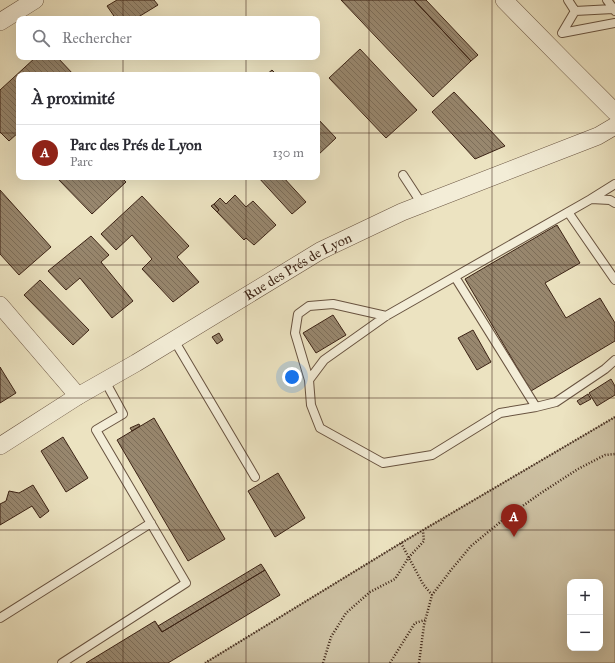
<!DOCTYPE html>
<html lang="fr">
<meta charset="utf-8">
<style>
body{margin:0;font-family:"IM FELL Great Primer",serif;background:#f7f7f7;color:#2b2b33}
.controls{position:absolute;right:12px;bottom:12px;display:grid;overflow:hidden;border-radius:8px;box-shadow:0 4px 16px #0002}
.controls button{width:36px;height:36px;display:grid;place-items:center;padding:0;border:0;border-bottom:1px solid #e1e1e2;background:#fff;color:#2b2b33;font:20px sans-serif}
.you{position:absolute;left:292px;top:377px;width:14px;height:14px;margin:-10px;border:3px solid #fff;border-radius:50%;background:#1a73e8;box-shadow:0 0 0 6px #1a73e833}
.badge{display:grid;place-items:center;width:26px;height:26px;border-radius:50%;background:#8f2418;color:#fff;font-size:13px;font-weight:700}
.pin{position:absolute;translate:-50% -33px;filter:drop-shadow(0 1px 2px #0008)}
.pin::after{content:'';position:absolute;top:21px;width:14px;height:12px;background:inherit;clip-path:polygon(0 0,100% 0,50% 100%)}
.list{margin:0;padding:0;list-style:none}
h2{display:flex;justify-content:space-between;align-items:center;height:52px;margin:0;padding:0 16px;font-size:17px}
h2 small{font-size:13px;font-weight:400;color:#7c7c81}
.list li{display:grid;grid-template-columns:26px 1fr auto;gap:12px;align-items:center;box-sizing:border-box;height:56px;padding:0 16px;border-top:1px solid #e1e1e2}
.list b{display:block;font-size:15px;white-space:nowrap}
.list p{margin:0;font-size:13px;white-space:nowrap;color:#7c7c81}
.list em{font-size:13px;font-style:normal;color:#7c7c81}
.icon{flex:none;width:22px;height:22px;fill:none;stroke:currentColor;stroke-width:2;stroke-linecap:round;stroke-linejoin:round}
.map{position:relative;flex:none;width:615px;height:663px;overflow:hidden}
.search{position:absolute;background:#fff;box-shadow:0 4px 16px #0002;left:16px;top:16px;width:304px;height:44px;display:flex;align-items:center;gap:10px;box-sizing:border-box;padding:0 14px;border-radius:8px;color:#7c7c81;font-size:15px}
.panel{position:absolute;background:#fff;box-shadow:0 4px 16px #0002;left:16px;top:72px;width:304px;height:108px;border-radius:8px}
.map>svg:first-child{display:block}
.green{fill:#cec2a4;stroke:#85725c;fill-rule:evenodd}
.building{fill:url(#building-back-hatch);stroke:#3c2315}
.lines{fill:none;stroke-linecap:round;stroke-linejoin:round}
.service-casing{stroke:#685340;stroke-width:10}
.minor-casing{stroke:#685340;stroke-width:18}
.path{stroke:#3c2315;stroke-width:2.5;stroke-dasharray:1 2;stroke-linecap:butt}
.service{stroke:#f3edd7;stroke-width:8}
.minor{stroke:#f3edd7;stroke-width:17}
.grid{fill:none;stroke:#3c2315;stroke-width:1;stroke-opacity:0.55}
.labels{text-anchor:middle;stroke-width:3;stroke-linejoin:round;paint-order:stroke}
.street-label{font-size:14px;fill:#3c2315;stroke:#f3edd7}
</style>
<div class="map">
<svg width="615" height="663" viewBox="0 0 615 663">
<defs>
<pattern id="building-back-hatch" width="6" height="6" patternUnits="userSpaceOnUse"><rect width="6" height="6" fill="#98876e"/><path d="M-1 5l2 2M0 0l6 6M5-1l2 2" fill="none" stroke="#7d6e59"/></pattern>
</defs>
<rect width="100%" height="100%" fill="#ece3c1"/>
<filter id="stains"><feTurbulence type="fractalNoise" baseFrequency=".005" numOctaves="4"/><feColorMatrix values="0 0 0 0 .2 0 0 0 0 .09 0 0 0 0 .02 0 0 0 .5 -.17"/></filter>
<radialGradient id="worn" r=".72"><stop offset=".6" stop-color="#630" stop-opacity="0"/><stop offset="1" stop-color="#630" stop-opacity=".3"/></radialGradient>
<path class="green" d="M 615,417 L 615,663 L 205,663 L 401,543 ZM 570,582 L 600,582 L 600,648 L 570,648 Z"/>
<path class="building" d="M 117,0 L 154,0 L 158,5 L 135,19 L 116,19 L 107,6 Z
M 341,0 L 414,0 L 471,61 L 433,97 Z
M 414,0 L 426,0 L 478,55 L 471,61 Z
M 360,49 L 417,110 L 386,138 L 329,78 Z
M 36,57 L 57,57 L 74,75 L 19,75 L 19,132 L 9,141 L 0,132 L 0,90 Z
M 272,70 L 277,75 L 266,75 Z
M 454,92 L 505,146 L 475,159 L 432,112 Z
M 317,118 L 336,138 L 317,156 Z
M 56,177 L 121,177 L 126,182 L 92,214 Z
M 258,177 L 283,177 L 306,202 L 292,214 Z
M 0,190 L 51,247 L 19,275 L 0,254 Z
M 235,195 L 246,207 L 253,201 L 276,225 L 254,245 L 246,238 L 244,240 L 217,212 L 219,210 L 214,204 L 220,198 L 226,204 Z
M 142,196 L 189,246 L 177,257 L 199,282 L 173,302 L 142,269 L 152,259 L 132,235 L 116,250 L 101,234 Z
M 214,204 L 219,210 L 217,212 L 211,206 Z
M 557,225 L 580,263 L 545,283 L 566,318 L 600,298 L 615,323 L 615,341 L 531,391 L 465,279 Z
M 91,236 L 109,255 L 101,262 L 133,301 L 112,318 L 80,278 L 66,290 L 48,271 Z
M 40,280 L 89,330 L 73,345 L 24,295 Z
M 333,315 L 346,335 L 316,353 L 303,333 Z
M 473,330 L 491,362 L 477,370 L 458,338 Z
M 219,333 L 223,340 L 217,344 L 212,337 Z
M 0,367 L 16,393 L 0,403 Z
M 611,379 L 615,386 L 615,395 L 597,406 L 589,393 Z
M 588,394 L 591,399 L 580,405 L 577,401 Z
M 154,418 L 225,539 L 188,561 L 117,440 Z
M 139,424 L 140,426 L 132,431 L 130,428 Z
M 63,437 L 88,478 L 66,492 L 41,451 Z
M 278,473 L 305,518 L 275,537 L 248,491 Z
M 33,485 L 49,511 L 40,518 L 32,506 L 0,525 L 0,504 L 6,501 L 9,491 L 19,493 Z
M 261,564 L 265,570 L 162,632 L 158,626 Z
M 265,570 L 280,595 L 168,663 L 86,663 L 155,621 L 162,632 Z"/>
<g class="lines">
<defs>
<path id="service" d="M 568,0 L 575,11 L 613,9
M 607,0 L 615,11
M 575,11 L 562,33 L 615,23
M 403,175 L 422,204
M 591,199 L 615,184
M 615,203 L 610,200 L 591,199 L 386,316 L 324,360 L 309,380 L 311,405 L 320,428 L 383,463 L 432,455 L 500,413 L 536,407 L 556,402 L 605,369 L 615,360
M 568,212 L 615,280
M 455,277 L 536,407
M 174,340 L 255,477
M 309,380 L 295,333 L 298,314 L 309,306 L 333,304 L 386,316
M 0,618 L 151,523
M 62,663 L 186,583 L 96,430 L 123,414 L 105,381"/>
<g id="minor">
<path d="M 504,0 L 566,63 L 615,112"/>
<path d="M 0,22 L 35,0"/>
<path d="M 0,305 L 78,396"/>
<path id="s1" d="M 0,446 L 78,396 L 136,363 L 320,251 L 402,212 L 598,136 L 615,126"/>
</g>
</defs>
<use href="#service" class="service-casing"/>
<use href="#minor" class="minor-casing"/>
<path class="path" d="M 401,543 L 423,584 L 432,595
M 205,663 L 401,543 L 615,417
M 323,663 L 331,637 L 346,613 L 370,592 L 395,579 L 409,557 L 424,541 L 423,531
M 390,663 L 415,623 L 425,620
M 419,663 L 424,625 L 432,595 L 451,570 L 471,546 L 504,519 L 541,493 L 578,469 L 605,455 L 615,454"/>
<use href="#service" class="service"/>
<use href="#minor" class="minor"/>
</g>
<path class="grid" d="M 123,0 L 123,19M 246,0 L 246,19M 369,0 L 369,663M 492,0 L 492,663M 123,57 L 123,75M 246,57 L 246,75M 0,133 L 19,133M 317,133 L 615,133M 123,177 L 123,663M 246,177 L 246,663M 0,265 L 615,265M 0,398 L 615,398M 0,530 L 615,530"/>
<g class="labels">
<g class="street-label">
<text dy="5" stroke="none"><textPath href="#s1" startOffset="348">Rue des Prés de Lyon</textPath></text>
</g>
</g>
<rect width="100%" height="100%" filter="url(#stains)"/>
<rect width="100%" height="100%" fill="url(#worn)"/>
</svg>
<div class="controls">
<button>+</button>
<button>−</button>
</div>
<div class="you"></div>
<div class="pin badge" style="left:514px;top:537px">A</div>
<div class="search"><svg class="icon" aria-label="search" viewBox="0 0 24 24"><circle cx="10" cy="10" r="6"/><path d="M15 15l6 6"/></svg>Rechercher</div>
<section class="panel">
<h2>À proximité<small></small></h2>
<ul class="list">
<li><span class="badge">A</span><div><b>Parc des Prés de Lyon</b><p>Parc</p></div><em>130 m</em></li>
</ul>
</section>
</div>
